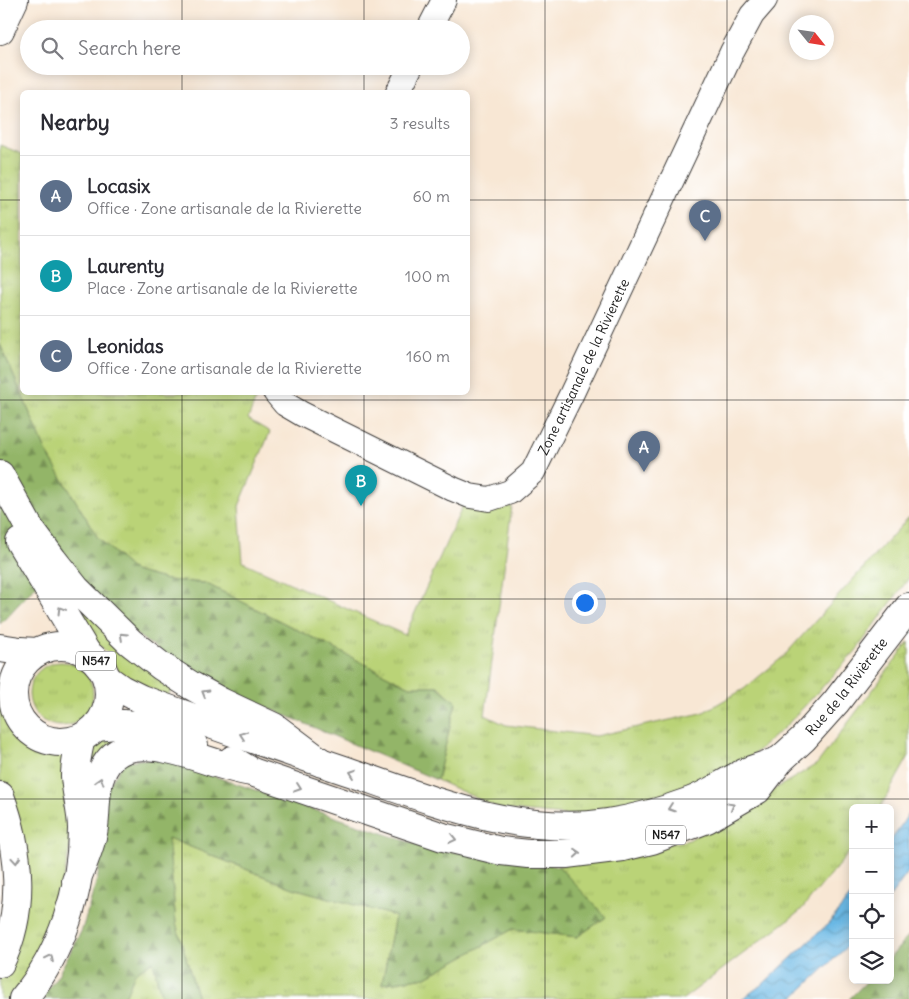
<!DOCTYPE html>
<meta charset="utf-8">
<style>
body{margin:0;font-family:Delius,sans-serif;background:#f2f2f3;color:#2b2b33}
.controls{position:absolute;right:15px;bottom:15px;display:grid;overflow:hidden;border-radius:8px;box-shadow:0 2px 12px #0003}
.controls button{width:45px;height:45px;display:grid;place-items:center;padding:0;border:0;border-bottom:1px solid #e1e1e2;background:#fff;color:#2b2b33;font:25px sans-serif}
.compass{position:absolute;left:789px;top:15px;width:45px;height:45px;border-radius:50%;background:#fff;box-shadow:0 2px 12px #0003;rotate:120deg}
.you{position:absolute;left:584px;top:602px;width:18px;height:18px;margin:-12px;border:4px solid #fff;border-radius:50%;background:#1a73e8;box-shadow:0 0 0 8px #1a73e833}
.badge{display:grid;place-items:center;width:32px;height:32px;border-radius:50%;background:#d1495b;color:#fff;font-size:16px;font-weight:700}
.pin{position:absolute;translate:-50% -41px;filter:drop-shadow(0 1px 2px #0008)}
.pin::after{content:'';position:absolute;top:26px;width:18px;height:15px;background:inherit;clip-path:polygon(0 0,100% 0,50% 100%)}
.list{margin:0;padding:0;list-style:none}
h2{display:flex;justify-content:space-between;align-items:center;height:65px;margin:0;padding:0 20px;font-size:21px}
h2 small{font-size:16px;font-weight:400;color:#7c7c81}
.list li{display:grid;grid-template-columns:32px 1fr auto;gap:15px;align-items:center;box-sizing:border-box;height:80px;padding:0 20px;border-top:1px solid #e1e1e2}
.list b{display:block;font-size:19px;white-space:nowrap}
.list p{margin:0;font-size:16px;white-space:nowrap;color:#7c7c81}
.list em{font-size:16px;font-style:normal;color:#7c7c81}
.icon{flex:none;width:28px;height:28px;fill:none;stroke:currentColor;stroke-width:2;stroke-linecap:round;stroke-linejoin:round}
.map{position:relative;flex:none;width:909px;height:999px;overflow:hidden}
.search{position:absolute;background:#fff;box-shadow:0 2px 12px #0003;left:20px;top:20px;width:450px;height:55px;display:flex;align-items:center;gap:12px;box-sizing:border-box;padding:0 18px;border-radius:28px;color:#7c7c81;font-size:19px}
.panel{position:absolute;background:#fff;box-shadow:0 2px 12px #0003;left:20px;top:90px;width:450px;height:305px;border-radius:8px}
.map>svg:first-child{display:block}
.grass{fill:url(#grass-tufts);stroke:#6b784a}
.forest{fill:url(#forest-firs);stroke:#586842}
.water{fill:url(#water-waves);stroke:#436a80}
.lines{fill:none;stroke-linecap:round;stroke-linejoin:round}
.tertiary-casing{stroke:#3d3a38;stroke-width:26}
.primary-casing{stroke:#3d3a38;stroke-width:30}
.motorway-casing{stroke:#3d3a38;stroke-width:30}
.tertiary{stroke:#fff;stroke-width:24}
.primary{stroke:#fff;stroke-width:28}
.motorway{stroke:#fff;stroke-width:28}
.oneway{stroke:#999}
.grid{fill:none;stroke:#1c1c1c;stroke-width:1;stroke-opacity:0.55}
.labels{text-anchor:middle;stroke-width:4;stroke-linejoin:round;paint-order:stroke}
.shield{fill:#fff;stroke:#606060;stroke-width:1}
.shield-label{font-size:12px;font-weight:bold;fill:#1c1c1c}
.street-label{font-size:14px;fill:#1c1c1c;stroke:#fff}
</style>
<div class="map">
<svg width="909" height="999" viewBox="0 0 909 999">
<defs>
<pattern id="grass-tufts" width="24" height="20" patternUnits="userSpaceOnUse" patternTransform="scale(1.25)"><rect width="24" height="20" fill="#bad377"/><path d="M3 7l-1-3M5 7V3M7 7l1-3M15 17l-1-3M17 17v-4M19 17l1-3" fill="none" stroke="#9fb566"/></pattern>
<pattern id="forest-firs" width="22" height="20" patternUnits="userSpaceOnUse" patternTransform="scale(1.25)"><rect width="22" height="20" fill="#93b568"/><path d="M5 1l3.5 6h-7zM16 11l3.5 6h-7z" fill="#779255"/></pattern>
<pattern id="water-waves" width="16" height="10" patternUnits="userSpaceOnUse" patternTransform="scale(1.25)"><rect width="16" height="10" fill="#6ab8e4"/><path d="M0 5q4-4 8 0t8 0" fill="none" stroke="#5695b8"/></pattern>
</defs>
<rect width="100%" height="100%" fill="#fff"/>
<filter id="ink" filterUnits="userSpaceOnUse"><feTurbulence type="fractalNoise" baseFrequency=".02" numOctaves="2"/><feDisplacementMap in="SourceGraphic" scale="10" xChannelSelector="R" yChannelSelector="G"/><feConvolveMatrix kernelMatrix="1 2 1 2 8 2 1 2 1" color-interpolation-filters="sRGB"/></filter>
<filter id="wash" filterUnits="userSpaceOnUse"><feTurbulence type="fractalNoise" baseFrequency=".0096" numOctaves="4" result="noise"/><feDisplacementMap in="SourceGraphic" scale="20" xChannelSelector="R" yChannelSelector="G"/><feGaussianBlur stdDeviation="1.12" result="paint"/><feColorMatrix in="noise" values="0 0 0 0 0 0 0 0 0 0 0 0 0 0 0 0 0 1.4 0 .05"/><feComposite in="paint" operator="in"/></filter>
<g filter="url(#wash)">
<rect width="100%" height="100%" fill="#f8e7d4"/>
<path class="grass" d="M 0,145 L 22,154 L 22,392 L 258,393 L 248,419 L 270,432 L 239,506 L 243,562 L 405,635 L 464,503 L 492,511 L 512,506 L 485,715 L 506,725 L 596,736 L 702,713 L 744,689 L 784,656 L 909,517 L 909,578 L 855,652 L 785,727 L 733,772 L 646,808 L 596,818 L 500,809 L 437,780 L 456,702 L 438,686 L 408,686 L 205,583 L 167,580 L 134,571 L 98,538 L 47,453 L 0,344 Z
M 49,572 L 173,687 L 167,697 L 120,674 L 109,654 L 92,639 Z
M 909,642 L 909,756 L 880,808 L 853,808 L 853,848 L 800,911 L 683,999 L 198,999 L 176,923 L 168,838 L 293,888 L 395,916 L 382,984 L 426,977 L 513,929 L 577,937 L 605,918 L 558,866 L 689,840 L 817,764 Z
M29 694a32 32 0 1 1 64 0a32 32 0 1 1-64 0Z
M 0,698 C 12,737 24,751 66,756 L 70,847 L 56,915 L 47,942 L 10,999 L 0,999 L 0,979 L 5,971 L 11,803 L 0,779 Z
M 121,731 L 86,782 C 91,748 86,745 121,731 Z
M 153,961 L 162,999 L 124,999 L 135,973 Z"/>
<path class="forest" d="M 0,344 L 47,453 L 98,538 L 134,571 L 167,580 L 205,583 L 408,686 L 437,686 L 456,702 L 437,780 L 203,680 L 47,574 L 0,624 Z
M 160,758 L 427,848 L 558,866 L 606,917 L 577,937 L 513,929 L 426,977 L 382,984 L 395,916 L 293,888 L 168,838 L 176,923 L 198,999 L 162,999 L 153,961 L 135,973 L 124,999 L 41,999 L 58,975 L 82,930 L 98,876 L 105,791 L 125,761 Z
M 909,935 L 909,999 L 849,999 L 868,980 L 890,980 L 890,958 Z"/>
<path class="water" d="M 909,813 L 909,871 L 890,897 L 890,842 Z
M 853,893 L 853,941 L 792,999 L 742,999 L 764,983 L 829,923 Z"/>
</g>
<g filter="url(#ink)">
<g class="lines">
<defs>
<g id="tertiary">
<path d="M 429,29 L 444,0"/>
<path d="M 398,92 L 411,66"/>
<path id="s1" d="M 275,392 L 285,404 L 302,414 L 453,489 L 470,496 L 489,499 L 510,492 L 533,472 L 571,395 L 732,52 L 752,15 L 765,0"/>
</g>
<g id="primary">
<circle cx="61" cy="694" r="48"/>
<path d="M 0,648 L 20,651 L 37,652"/>
<path d="M 107,679 L 121,689 L 141,699 C 209,724 278,748 347,771 C 431,800 516,836 607,823 C 635,819 664,811 691,801 C 710,794 726,781 744,773 C 755,768 768,765 780,760"/>
<path d="M 97,727 L 123,724 L 135,725 L 194,746"/>
<path id="s2" d="M 232,760 L 252,772 L 443,837 L 501,851 L 528,854 L 566,854 L 623,847 L 652,840 L 707,819 L 757,790 L 780,760 L 803,739 L 836,702 L 909,607"/>
</g>
<path id="motorway" d="M 0,30 L 14,0
M 0,475 L 30,529 L 53,560 L 76,589 L 130,642 L 161,666 L 192,686 L 221,702 L 274,727 L 322,763
M 20,542 L 86,652
M 0,796 C 20,850 26,910 0,963
M 76,881 C 82,865 92,844 94,827 C 96,813 95,799 98,785 C 107,744 137,742 172,750 C 199,756 224,768 252,772
M 23,999 C 62,953 82,889 82,829 C 82,811 76,794 75,776 C 75,763 78,751 81,738"/>
</defs>
<use href="#tertiary" class="tertiary-casing"/>
<use href="#primary" class="primary-casing"/>
<use href="#motorway" class="motorway-casing"/>
<use href="#tertiary" class="tertiary"/>
<use href="#primary" class="primary"/>
<use href="#motorway" class="motorway"/>
</g>
<defs><path id="oneway-chevron" d="M-2-3.5L2.5 0L-2 3.5" fill="none" stroke-width="1.6" stroke-linecap="round" stroke-linejoin="round" transform="scale(1.25)"/></defs>
<g class="oneway">
<use href="#oneway-chevron" transform="translate(61 610) rotate(-121)"/>
<use href="#oneway-chevron" transform="translate(123 636) rotate(-137)"/>
<use href="#oneway-chevron" transform="translate(205 693) rotate(-150)"/>
<use href="#oneway-chevron" transform="translate(243 735) rotate(-161)"/>
<use href="#oneway-chevron" transform="translate(353 773) rotate(-161)"/>
<use href="#oneway-chevron" transform="translate(100 781) rotate(-73)"/>
<use href="#oneway-chevron" transform="translate(298 788) rotate(19)"/>
<use href="#oneway-chevron" transform="translate(731 806) rotate(-29)"/>
<use href="#oneway-chevron" transform="translate(671 808) rotate(161)"/>
<use href="#oneway-chevron" transform="translate(453 839) rotate(13)"/>
<use href="#oneway-chevron" transform="translate(577 853) rotate(-5)"/>
<use href="#oneway-chevron" transform="translate(16 860) rotate(85)"/>
<use href="#oneway-chevron" transform="translate(50 958) rotate(-64)"/>
</g>
</g>
<path class="grid" d="M 182,0 L 182,29M 364,0 L 364,29M 545,0 L 545,999M 727,0 L 727,999M 182,66 L 182,92M 364,66 L 364,92M 0,200 L 22,200M 468,200 L 909,200M 182,392 L 182,999M 364,392 L 364,999M 0,400 L 909,400M 0,599 L 909,599M 0,799 L 909,799"/>
<g class="labels">
<g class="shield">
<rect x="76" y="651.5" width="40" height="19" rx="4"/>
<rect x="646" y="825.5" width="40" height="19" rx="4"/>
</g>
<g class="shield-label">
<text x="96" y="665">N547</text>
<text x="666" y="839">N547</text>
</g>
<g class="street-label">
<text dy="5" stroke="none"><textPath href="#s1" startOffset="411">Zone artisanale de la Rivierette</textPath></text>
<text dy="5" stroke="none"><textPath href="#s2" startOffset="691">Rue de la Rivièrette</textPath></text>
</g>
</g>
</svg>
<div class="controls">
<button>+</button>
<button>−</button>
<button><svg class="icon" aria-label="locate" viewBox="0 0 24 24"><circle cx="12" cy="12" r="6"/><path d="M12 2v4M12 18v4M2 12h4M18 12h4"/></svg></button>
<button><svg class="icon" aria-label="layers" viewBox="0 0 24 24"><path d="M12 4l9 5-9 5-9-5zM3 14l9 5 9-5"/></svg></button>
</div>
<svg class="compass" viewBox="-18 -18 36 36"><path d="M0-13l5 13h-10z" fill="#e53935"/><path d="M0 13l5-13h-10z" fill="#7c7c81"/></svg>
<div class="you"></div>
<div class="pin badge" style="left:644px;top:472px;background:#5c6f8a">A</div>
<div class="pin badge" style="left:361px;top:506px;background:#0f9aa8">B</div>
<div class="pin badge" style="left:705px;top:241px;background:#5c6f8a">C</div>
<div class="search"><svg class="icon" aria-label="search" viewBox="0 0 24 24"><circle cx="10" cy="10" r="6"/><path d="M15 15l6 6"/></svg>Search here</div>
<section class="panel">
<h2>Nearby<small>3 results</small></h2>
<ul class="list">
<li><span class="badge" style="background:#5c6f8a">A</span><div><b>Locasix</b><p>Office · Zone artisanale de la Rivierette</p></div><em>60 m</em></li>
<li><span class="badge" style="background:#0f9aa8">B</span><div><b>Laurenty</b><p>Place · Zone artisanale de la Rivierette</p></div><em>100 m</em></li>
<li><span class="badge" style="background:#5c6f8a">C</span><div><b>Leonidas</b><p>Office · Zone artisanale de la Rivierette</p></div><em>160 m</em></li>
</ul>
</section>
</div>
